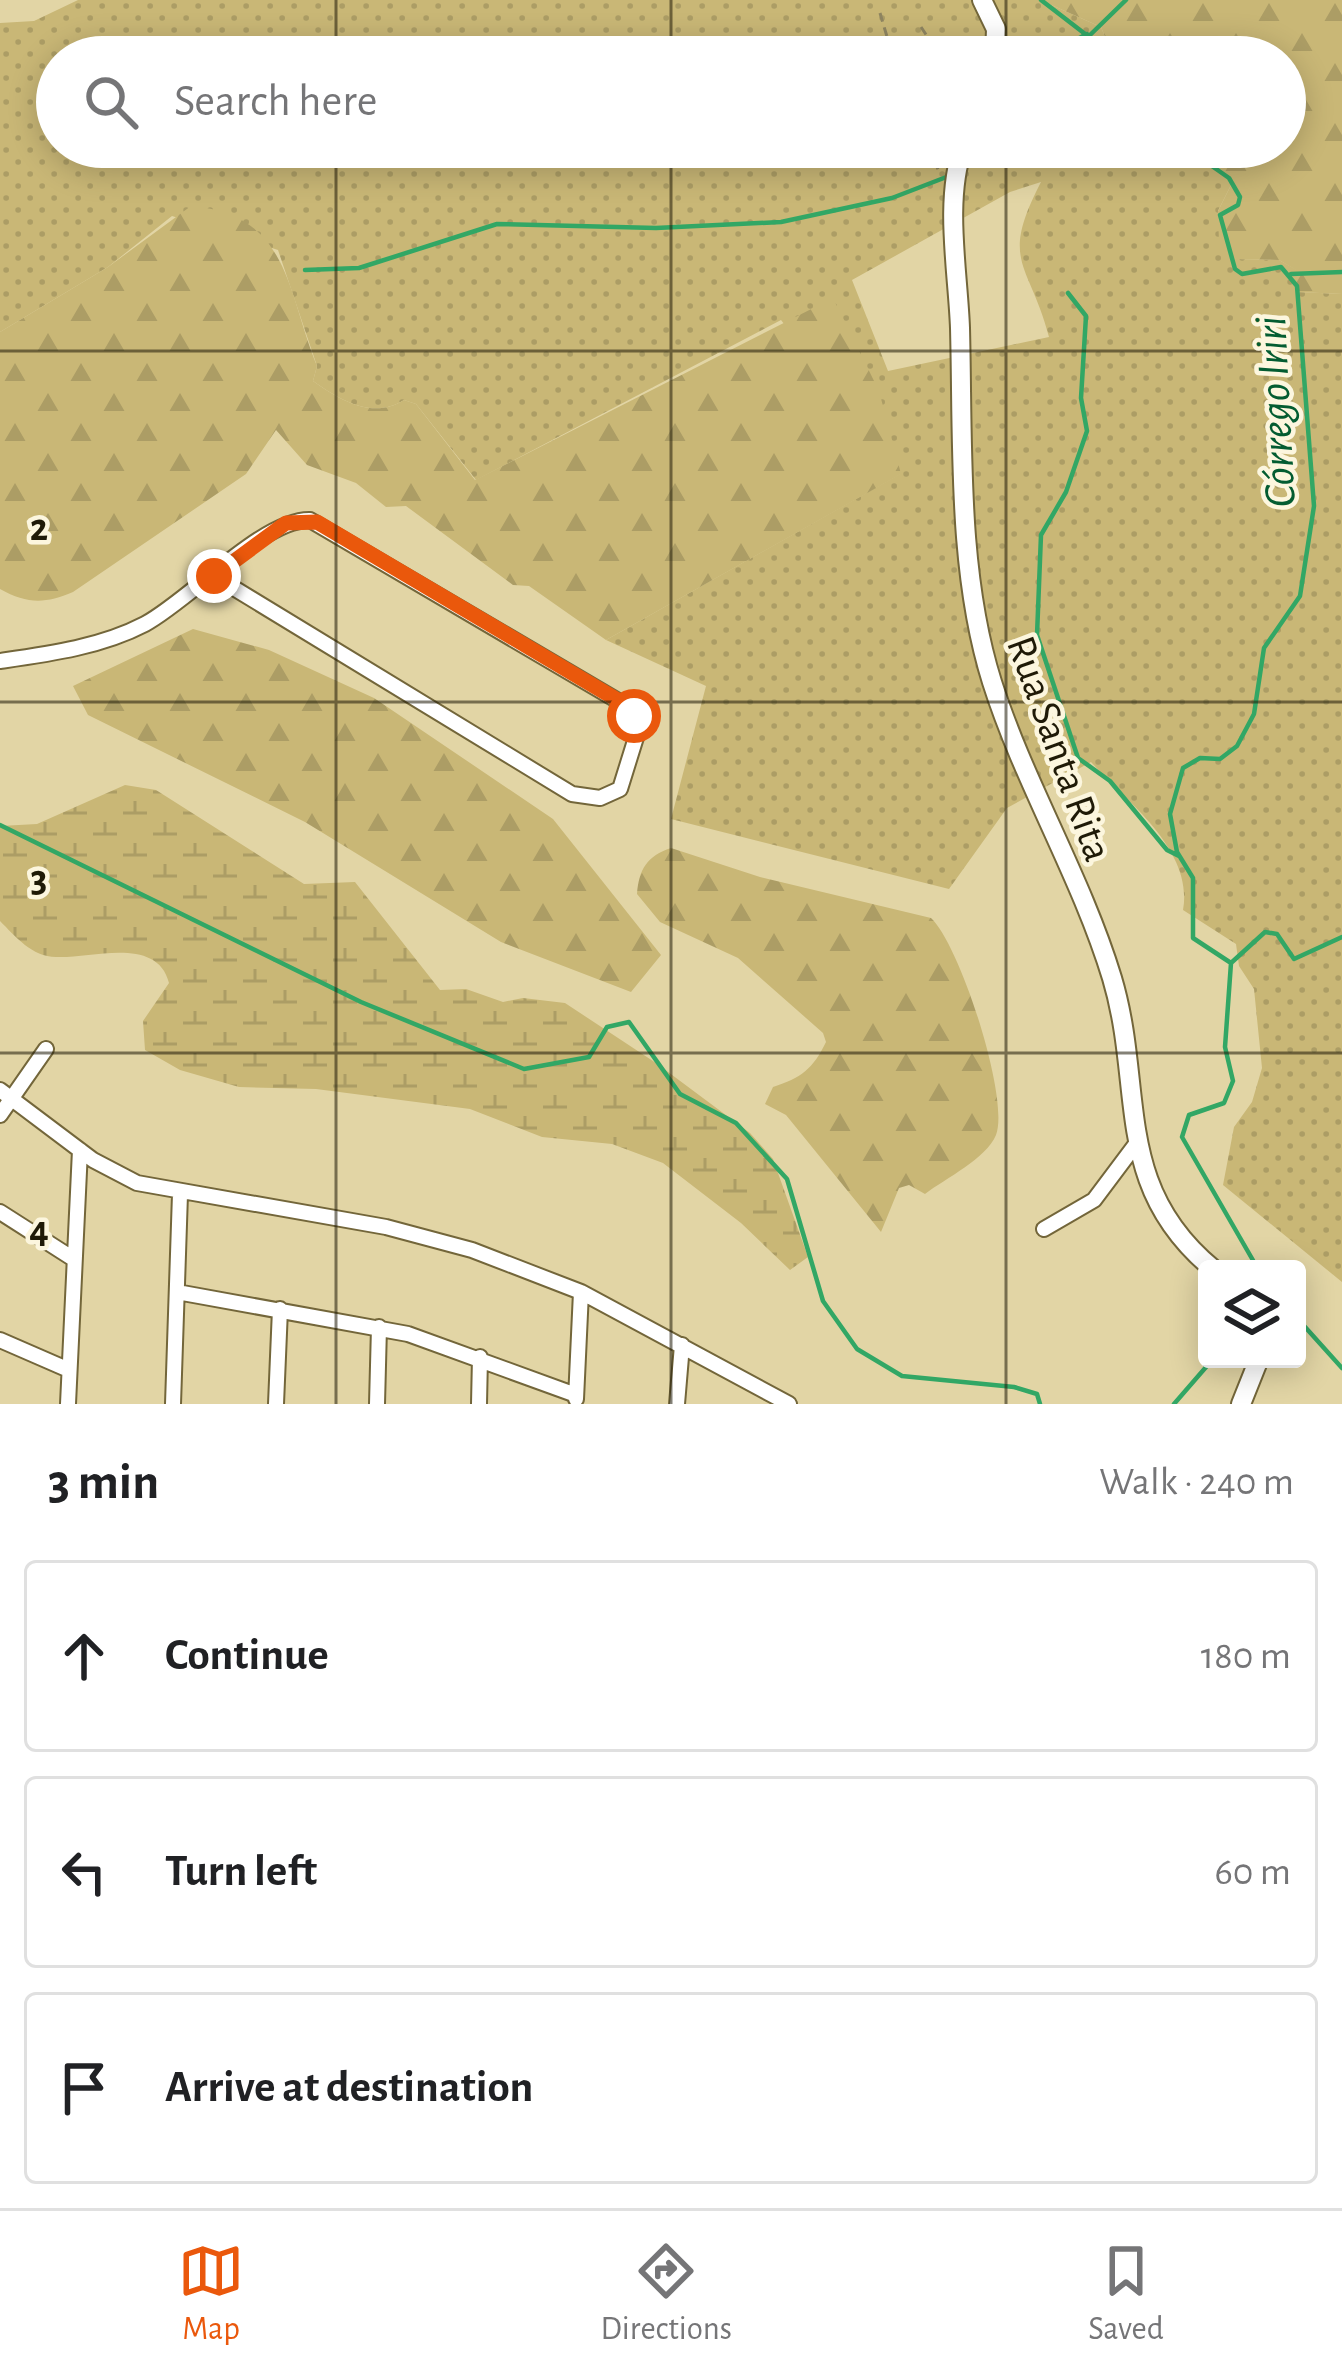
<!DOCTYPE html>
<meta charset="utf-8">
<style>
body{margin:0;font-family:"Alegreya Sans",sans-serif;background:#f2f2f2;color:#202124}
.controls{position:absolute;right:36px;bottom:36px;display:grid;overflow:hidden;border-radius:12px;box-shadow:0 6px 30px #0003}
.controls button{width:108px;height:108px;display:grid;place-items:center;padding:0;border:0;border-bottom:3px solid #e0e0e0;background:#fff;color:#202124;font:60px sans-serif}
.stop{position:absolute;width:36px;height:36px;margin:-27px;border:9px solid #ea580c;border-radius:50%;background:#fff}
.stop.end{background:#ea580c;border-color:#fff;box-shadow:0 3px 12px #0008}
.list{margin:0;padding:0;list-style:none}
h2{display:flex;justify-content:space-between;align-items:center;height:156px;margin:0;padding:0 48px;font-size:51px}
h2 small{font-size:39px;font-weight:400;color:#757577}
.list li{display:grid;grid-template-columns:78px 1fr auto;gap:36px;align-items:center;box-sizing:border-box;height:192px;margin:0 24px 24px;padding:0 24px;border:3px solid #e0e0e0;border-radius:12px}
.list b{display:block;font-size:45px;white-space:nowrap}
.list em{font-size:39px;font-style:normal;color:#757577}
.icon{flex:none;width:66px;height:66px;fill:none;stroke:currentColor;stroke-width:2;stroke-linecap:round;stroke-linejoin:round}
.map{position:relative;flex:none;width:1342px;height:1404px;overflow:hidden}
.search{position:absolute;background:#fff;box-shadow:0 6px 30px #0003;left:36px;right:36px;top:36px;height:132px;display:flex;align-items:center;gap:30px;box-sizing:border-box;padding:0 42px;border-radius:66px;color:#757577;font-size:45px}
.sheet{height:804px;background:#fff}
nav{display:flex;justify-content:space-around;align-items:center;box-sizing:border-box;height:168px;border-top:3px solid #e0e0e0;background:#fff;font-size:33px;color:#757577}
nav a{display:grid;justify-items:center;gap:6px}
nav .on{color:#ea580c}
.map>svg:first-child{display:block}
.green{fill:url(#green-dots);fill-rule:evenodd}
.forest{fill:url(#forest-firs)}
.wetland{fill:url(#wetland-marsh)}
.lines{fill:none;stroke-linecap:round;stroke-linejoin:round}
.stream{stroke:#32a765;stroke-width:4.5}
.street-casing{stroke:#73663a;stroke-width:18}
.secondary-casing{stroke:#73663a;stroke-width:22}
.path{stroke:#8f8561;stroke-width:3;stroke-dasharray:9 6;stroke-linecap:butt}
.street{stroke:#fff;stroke-width:14}
.secondary{stroke:#fff;stroke-width:18}
.route{stroke:#ea580c;stroke-width:15}
.grid{fill:none;stroke:#1f1a07;stroke-width:3;stroke-opacity:0.55}
.labels{text-anchor:middle;stroke-width:9;stroke-linejoin:round;paint-order:stroke}
.street-label{font-size:42px;fill:#1f1a07;stroke:#fcf6de}
.water-label{font-size:45px;font-style:italic;fill:#035c31;stroke:#fcf6de}
.grid-label{font-size:39px;text-anchor:middle;font-weight:bold;fill:#1f1a07;stroke:#fcf6de;stroke-width:9;stroke-linejoin:round;paint-order:stroke}
</style>
<div class="map">
<svg width="1342" height="1404" viewBox="0 0 1342 1404">
<defs>
<pattern id="green-dots" width="8" height="8" patternUnits="userSpaceOnUse" patternTransform="scale(3)"><rect width="8" height="8" fill="#c9b776"/><path d="M2 2h.1M6 6h.1" fill="none" stroke="#ac9d65" stroke-width="1.8" stroke-linecap="round"/></pattern>
<pattern id="forest-firs" width="22" height="20" patternUnits="userSpaceOnUse" patternTransform="scale(3)"><rect width="22" height="20" fill="#c9b776"/><path d="M5 1l3.5 6h-7zM16 11l3.5 6h-7z" fill="#ac9d65"/></pattern>
<pattern id="wetland-marsh" width="20" height="14" patternUnits="userSpaceOnUse" patternTransform="scale(3)"><rect width="20" height="14" fill="#c9b776"/><path d="M1 5h8M5 5V1M11 12h8M15 12V8" fill="none" stroke="#ac9d65"/></pattern>
</defs>
<rect width="100%" height="100%" fill="#e2d5a5"/>
<path class="green" d="M 78,0 L 1040,0 L 1101,27 L 1113,57 L 57,57 L 57,147 L 1201,147 L 1231,185 L 1218,211 L 1236,259 L 1279,260 L 1297,270 L 1298,292 L 1342,294 L 1342,1282 L 1223,1185 L 1234,1127 L 1252,1102 L 1262,1068 L 1254,989 L 1239,966 L 1236,944 L 1183,910 C 1194,850 1127,802 1091,762 L 1007,808 L 949,889 L 671,819 L 706,686 L 606,640 L 900,474 L 781,320 L 476,480 L 416,404 L 404,400 C 373,420 340,400 313,381 L 317,366 L 278,250 L 172,216 L 108,267 L 0,332 L 0,23 L 34,21 ZM 1041,182 C 999,263 1029,261 1049,337 L 888,371 L 852,280 L 1010,192 Z"/>
<path class="forest" d="M 1040,0 L 1342,0 L 1342,294 L 1297,292 L 1296,270 L 1279,260 L 1236,259 L 1219,243 L 1218,211 L 1231,185 L 1209,165 L 1201,147 L 1285,147 L 1285,57 L 1113,57 L 1101,27 Z
M 191,206 C 290,214 287,293 317,366 L 313,381 C 340,400 373,420 404,400 L 416,404 L 475,480 L 833,298 L 879,391 L 901,474 L 606,640 L 529,586 L 513,585 L 406,506 L 386,507 L 356,483 L 307,465 L 276,430 L 246,474 L 73,592 C 45,604 27,604 0,589 L 0,332 L 108,267 Z
M 193,629 L 269,650 L 374,698 L 553,819 L 661,955 L 631,992 L 501,942 L 305,822 L 88,715 L 73,686 Z
M 671,848 L 760,877 L 931,918 C 960,945 1010,1099 996,1135 C 986,1159 946,1178 925,1194 L 909,1185 L 899,1188 L 881,1232 L 786,1115 L 765,1104 L 773,1087 C 801,1078 813,1069 826,1042 L 823,1033 L 738,958 L 660,922 L 637,894 C 639,869 647,856 671,848 Z"/>
<path class="wetland" d="M 125,785 L 156,790 L 304,884 L 355,882 L 440,990 L 466,989 L 503,1002 L 523,998 L 565,1003 L 656,1063 L 750,1133 L 773,1159 L 808,1257 L 790,1270 L 741,1223 L 663,1163 L 612,1144 L 542,1137 L 470,1109 L 316,1089 L 239,1087 L 180,1070 L 145,1050 L 143,1021 L 169,983 C 157,935 90,959 56,957 C 32,957 15,936 0,921 L 0,826 L 37,824 Z"/>
<g class="lines">
<path class="stream" d="M 1041,0 L 1115,57
M 1089,36 L 1126,0
M 1043,57 L 1087,34
M 1206,147 L 1209,164 L 1229,178 L 1240,197 L 1238,205 L 1220,215 L 1235,269 L 1242,274 L 1281,267 L 1297,286 L 1314,506 L 1300,596 L 1264,648 L 1254,714 L 1237,746 L 1220,759 L 1200,758 L 1183,768 L 1170,814 L 1177,852 L 1193,878 L 1193,938 L 1231,963
M 305,270 L 359,268 L 497,224 L 656,228 L 781,222 L 892,198 L 949,176
M 1291,274 L 1342,272
M 1068,293 L 1086,316 L 1081,398 L 1087,431 L 1066,492 L 1041,535 L 1037,635 L 1078,758 L 1110,781 L 1167,850 L 1179,856
M 0,825 L 361,1002 L 524,1069 L 589,1057 L 607,1027 L 629,1022 L 680,1094 L 736,1123 L 787,1179 L 823,1301 L 857,1349 L 902,1376 L 1014,1387 L 1037,1394 L 1040,1404
M 1231,963 L 1225,1047 L 1233,1081 L 1224,1103 L 1189,1115 L 1182,1137 L 1258,1269
M 1231,963 L 1265,932 L 1277,934 L 1294,959 L 1342,937
M 1297,1318 L 1342,1368
M 1174,1404 L 1213,1359"/>
<defs>
<path id="street" d="M 0,661 C 49,654 101,647 145,624 C 190,600 263,519 310,520 L 625,705 L 638,731 L 620,789 L 600,798 L 572,794 L 214,576
M 0,1090 L 93,1160 L 137,1183 L 386,1227 L 472,1250 L 581,1292 L 789,1404
M 0,1115 L 46,1049
M 0,1212 L 72,1258
M 1044,1229 L 1094,1200 L 1136,1144
M 177,1292 L 408,1334 L 576,1395
M 0,1340 L 69,1370
M 576,1399 L 581,1292
M 68,1404 L 80,1150
M 173,1404 L 180,1194
M 276,1404 L 280,1309
M 377,1404 L 379,1327
M 479,1404 L 480,1357
M 677,1404 L 682,1345"/>
<path id="secondary" d="M 982,0 L 996,29 L 995,57
M 963,147 C 944,201 958,272 960,328 C 963,443 957,571 992,682 C 1024,783 1081,876 1112,978 C 1145,1088 1111,1185 1213,1269
M 1241,1404 L 1259,1359"/>
</defs>
<use href="#street" class="street-casing"/>
<use href="#secondary" class="secondary-casing"/>
<path class="path" d="M 880,13 L 893,57
M 921,27 L 941,57
M 929,147 L 939,172"/>
<use href="#street" class="street"/>
<use href="#secondary" class="secondary"/>
</g>
<g class="lines">
<path class="route" d="M 214,576 L 286,523 L 317,522 L 626,705 L 634,716"/>
</g>
<path class="grid" d="M 336,0 L 336,57M 671,0 L 671,57M 1006,0 L 1006,57M 336,147 L 336,1404M 671,147 L 671,1404M 1006,147 L 1006,1404M 0,351 L 1342,351M 0,702 L 1342,702M 0,1053 L 1342,1053"/>
<g class="labels">
<g class="street-label">
<text transform="translate(1061 748) rotate(70)" y="15">Rua Santa Rita</text>
</g>
<g class="water-label">
<text transform="translate(1274 412) rotate(-93)" y="16">Córrego Iriri</text>
</g>
</g>
<g class="grid-label">
<text x="39" y="540">2</text>
<text x="39" y="891">3</text>
<text x="39" y="1242">4</text>
</g>
</svg>
<div class="controls">
<button><svg class="icon" aria-label="layers" viewBox="0 0 24 24"><path d="M12 4l9 5-9 5-9-5zM3 14l9 5 9-5"/></svg></button>
</div>
<div class="stop" style="left:634px;top:716px"></div>
<div class="stop end" style="left:214px;top:576px"></div>
<div class="search"><svg class="icon" aria-label="search" viewBox="0 0 24 24"><circle cx="10" cy="10" r="6"/><path d="M15 15l6 6"/></svg>Search here</div>
</div>
<section class="sheet">
<h2>3 min<small>Walk · 240 m</small></h2>
<ul class="list">
<li><svg class="icon" aria-label="ahead" viewBox="0 0 24 24"><path d="M12 20V5M6 11l6-6 6 6"/></svg><div><b>Continue</b></div><em>180 m</em></li>
<li><svg class="icon" aria-label="left" viewBox="0 0 24 24"><path d="M17 20v-9H6M10 6l-5 5 5 5"/></svg><div><b>Turn left</b></div><em>60 m</em></li>
<li><svg class="icon" aria-label="arrive" viewBox="0 0 24 24"><path d="M6 21V4h12l-3 4 3 4H6"/></svg><div><b>Arrive at destination</b></div></li>
</ul>
</section>
<nav>
<a class="on"><svg class="icon" aria-label="map" viewBox="0 0 24 24"><path d="M3 6l6-2 6 2 6-2v14l-6 2-6-2-6 2zM9 4v14M15 6v14"/></svg>Map</a>
<a><svg class="icon" aria-label="directions" viewBox="0 0 24 24"><path d="M12 3l9 9-9 9-9-9zM9 14v-3h6M13 9l2 2-2 2"/></svg>Directions</a>
<a><svg class="icon" aria-label="saved" viewBox="0 0 24 24"><path d="M7 4h10v16l-5-4-5 4z"/></svg>Saved</a>
</nav>
